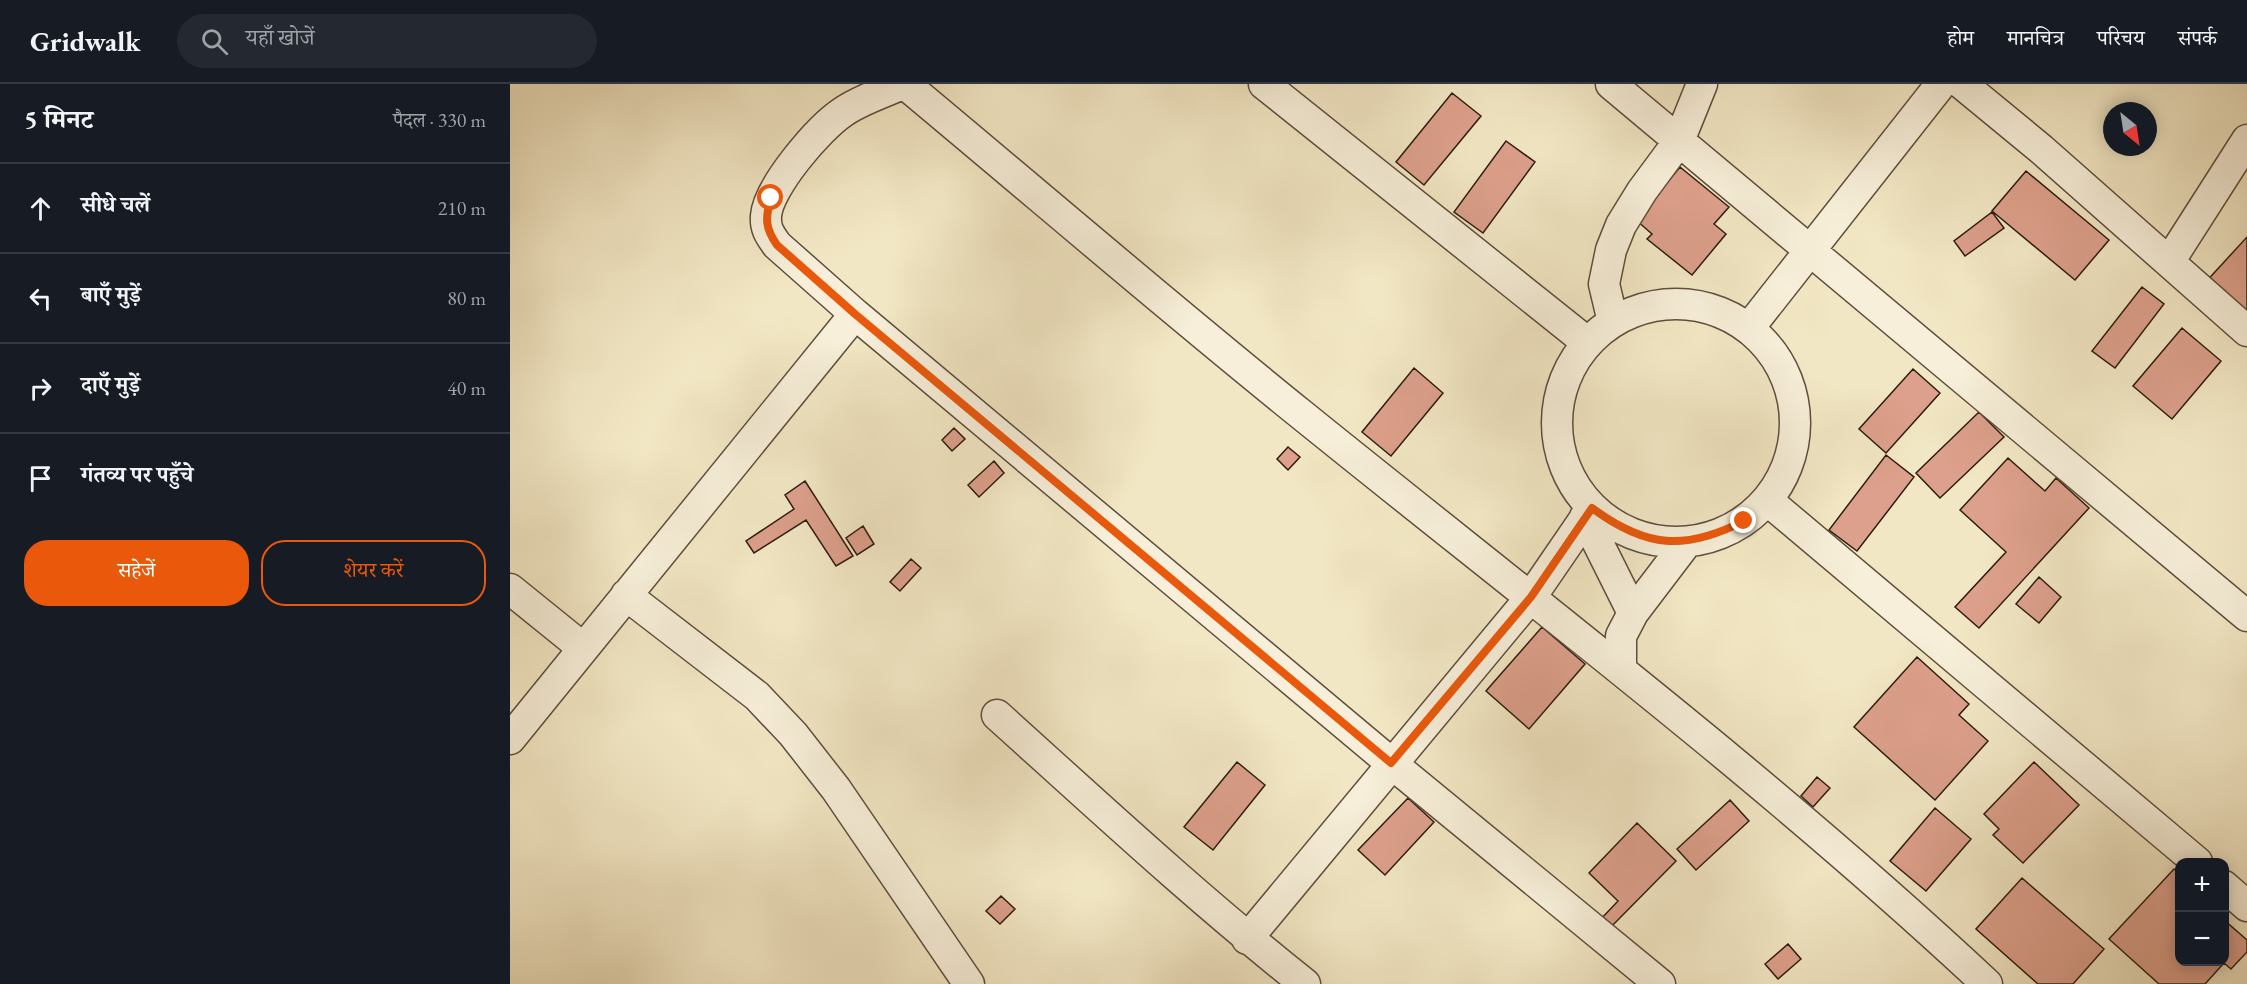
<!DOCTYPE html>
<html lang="hi">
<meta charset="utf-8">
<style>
body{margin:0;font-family:"EB Garamond","Noto Serif Devanagari",serif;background:#242831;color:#f1f3f6}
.controls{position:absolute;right:18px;bottom:18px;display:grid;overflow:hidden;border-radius:12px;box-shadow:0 3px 15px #0003}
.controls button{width:54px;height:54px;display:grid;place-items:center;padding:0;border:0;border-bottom:2px solid #363941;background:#171b24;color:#f1f3f6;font:30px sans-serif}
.compass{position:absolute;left:1593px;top:18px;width:54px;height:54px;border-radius:50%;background:#171b24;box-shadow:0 3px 15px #0003;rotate:150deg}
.stop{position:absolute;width:18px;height:18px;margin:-14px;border:4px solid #ea580c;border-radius:50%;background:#fff}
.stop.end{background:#ea580c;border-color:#fff;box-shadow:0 2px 6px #0008}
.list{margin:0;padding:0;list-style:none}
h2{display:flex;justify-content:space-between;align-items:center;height:78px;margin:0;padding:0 24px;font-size:26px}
h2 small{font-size:20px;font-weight:400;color:#9ea1a6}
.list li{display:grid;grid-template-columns:39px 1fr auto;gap:18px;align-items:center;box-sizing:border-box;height:90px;padding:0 24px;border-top:2px solid #363941}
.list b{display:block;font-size:22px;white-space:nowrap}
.list em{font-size:20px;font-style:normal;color:#9ea1a6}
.actions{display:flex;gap:12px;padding:18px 24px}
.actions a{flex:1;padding:14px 0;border:2px solid #ea580c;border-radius:24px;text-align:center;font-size:21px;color:#ea580c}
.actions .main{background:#ea580c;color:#fff}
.icon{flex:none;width:33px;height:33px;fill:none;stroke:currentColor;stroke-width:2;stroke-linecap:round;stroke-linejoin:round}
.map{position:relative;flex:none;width:1737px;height:900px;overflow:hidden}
header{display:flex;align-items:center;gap:36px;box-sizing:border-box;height:84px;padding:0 30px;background:#171b24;border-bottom:2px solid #363941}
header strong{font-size:28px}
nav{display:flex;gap:33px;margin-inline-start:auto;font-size:21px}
.search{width:420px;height:54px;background:#242831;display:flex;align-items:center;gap:15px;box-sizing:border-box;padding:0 21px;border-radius:33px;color:#9ea1a6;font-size:22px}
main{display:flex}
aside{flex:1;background:#171b24}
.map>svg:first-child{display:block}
.building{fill:#dda08c;stroke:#2e1b10;stroke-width:1.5}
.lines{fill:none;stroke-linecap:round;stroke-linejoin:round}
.minor-casing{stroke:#5f4e3d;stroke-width:33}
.minor{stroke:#f7efd9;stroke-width:30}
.route{stroke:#ea580c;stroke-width:8}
</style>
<header>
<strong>Gridwalk</strong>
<div class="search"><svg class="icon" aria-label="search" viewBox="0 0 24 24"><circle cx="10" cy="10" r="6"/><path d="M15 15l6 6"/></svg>यहाँ खोजें</div>
<nav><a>होम</a><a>मानचित्र</a><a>परिचय</a><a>संपर्क</a></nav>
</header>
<main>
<aside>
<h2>5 मिनट<small>पैदल · 330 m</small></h2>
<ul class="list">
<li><svg class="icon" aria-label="ahead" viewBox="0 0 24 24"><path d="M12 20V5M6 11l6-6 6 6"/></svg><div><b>सीधे चलें</b></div><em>210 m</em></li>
<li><svg class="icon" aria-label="left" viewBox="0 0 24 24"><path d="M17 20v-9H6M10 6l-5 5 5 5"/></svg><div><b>बाएँ मुड़ें</b></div><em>80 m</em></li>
<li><svg class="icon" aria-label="right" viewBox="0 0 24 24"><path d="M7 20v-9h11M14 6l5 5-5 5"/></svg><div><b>दाएँ मुड़ें</b></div><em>40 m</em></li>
<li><svg class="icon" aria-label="arrive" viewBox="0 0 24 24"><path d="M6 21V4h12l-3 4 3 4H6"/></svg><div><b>गंतव्य पर पहुँचे</b></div></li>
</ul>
<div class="actions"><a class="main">सहेजें</a><a>शेयर करें</a></div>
</aside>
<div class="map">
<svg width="1737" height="900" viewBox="0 0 1737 900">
<rect width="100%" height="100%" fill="#f2e7c4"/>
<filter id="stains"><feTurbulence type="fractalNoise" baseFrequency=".00333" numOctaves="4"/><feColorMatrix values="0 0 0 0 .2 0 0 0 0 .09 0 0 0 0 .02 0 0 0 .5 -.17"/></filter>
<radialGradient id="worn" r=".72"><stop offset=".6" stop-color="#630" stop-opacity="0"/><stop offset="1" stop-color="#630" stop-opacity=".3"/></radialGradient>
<path class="building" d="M 942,9 L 971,32 L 914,101 L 886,78 Z
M 996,57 L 1025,78 L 973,149 L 944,128 Z
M 1170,83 L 1219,123 L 1204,140 L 1216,150 L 1182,191 L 1137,155 L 1142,150 L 1126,136 Z
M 1516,87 L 1599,156 L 1565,196 L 1482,127 Z
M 1482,128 L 1494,144 L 1455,172 L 1444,157 Z
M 1737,153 L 1737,226 L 1729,234 L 1693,201 Z
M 1632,203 L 1654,220 L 1605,284 L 1582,267 Z
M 1672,244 L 1711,277 L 1662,335 L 1623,302 Z
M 904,284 L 933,309 L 881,372 L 852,348 Z
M 1403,285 L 1430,309 L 1376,369 L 1349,345 Z
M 1469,328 L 1494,353 L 1430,414 L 1406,389 Z
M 444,344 L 455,355 L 442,367 L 432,356 Z
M 778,363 L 790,373 L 778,386 L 767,375 Z
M 1376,371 L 1404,393 L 1347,467 L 1319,446 Z
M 1498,374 L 1535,407 L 1546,394 L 1579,424 L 1469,544 L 1445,523 L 1496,468 L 1450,426 Z
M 484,377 L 494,389 L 469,413 L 458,401 Z
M 295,397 L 343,472 L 326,482 L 296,436 L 244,469 L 236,457 L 284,425 L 275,411 Z
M 353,442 L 364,460 L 347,471 L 336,454 Z
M 401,475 L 411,484 L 390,507 L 380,498 Z
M 1529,493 L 1551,513 L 1529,539 L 1506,520 Z
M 1032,543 L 1075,580 L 1019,645 L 976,607 Z
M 1407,573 L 1459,620 L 1449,631 L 1478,657 L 1425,716 L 1344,643 Z
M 727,678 L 755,701 L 703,766 L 674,743 Z
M 1524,678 L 1569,721 L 1513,779 L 1483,751 L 1489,745 L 1474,730 Z
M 1307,693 L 1320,704 L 1303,723 L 1291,712 Z
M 898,714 L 924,738 L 875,791 L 848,766 Z
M 1220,716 L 1239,737 L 1186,786 L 1167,765 Z
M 1425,724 L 1461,755 L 1416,807 L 1380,777 Z
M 1127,739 L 1166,777 L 1099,845 L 1090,836 L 1108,817 L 1079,789 Z
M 1664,785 L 1670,790 L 1670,878 L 1714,878 L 1714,836 L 1737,856 L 1737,868 L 1721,885 L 1714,879 L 1695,900 L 1649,900 L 1599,855 Z
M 1512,794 L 1594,865 L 1563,900 L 1528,900 L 1466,845 Z
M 491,812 L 505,825 L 490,840 L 476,827 Z
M 1278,860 L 1291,875 L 1268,895 L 1255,880 Z"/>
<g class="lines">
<defs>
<path id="minor" d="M 392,0 C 373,9 350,16 333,28 C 309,44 258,103 256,132 C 255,145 260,151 267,161 L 345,230 L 881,679 L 1150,900
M 395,0 C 527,110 658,223 792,331 C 1022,517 1260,697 1477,900
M 754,0 L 1078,259
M 1101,0 L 1737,532
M 1452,0 L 1531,65 L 1737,247
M 1659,178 L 1737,56
M1047 339a119 119 0 1 1 238 0a119 119 0 1 1-238 0Z
M 1103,238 L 1094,200 L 1101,166 L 1111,141 L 1132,107 L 1169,57 L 1192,0
M 1239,244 L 1431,0
M 1257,416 L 1687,778
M 1075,433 L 1123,529
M 0,505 L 73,564
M 116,511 L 247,612 L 283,650 L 326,705 L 459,900
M 1111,584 L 1111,552 L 1123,529 L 1177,458
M 487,631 C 588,722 688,815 795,900
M 0,655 L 345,230
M 1714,802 L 1737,822
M 737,855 L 1021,513 L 1082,424"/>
</defs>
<use href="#minor" class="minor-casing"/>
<use href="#minor" class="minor"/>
</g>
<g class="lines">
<path class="route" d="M 261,114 C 255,134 255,144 267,161 L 345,230 L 881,679 L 1021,513 L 1082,424 C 1136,464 1175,467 1234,437"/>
</g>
<rect width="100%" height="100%" filter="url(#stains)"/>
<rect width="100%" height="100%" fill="url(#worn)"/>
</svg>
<div class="controls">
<button>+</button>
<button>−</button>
</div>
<svg class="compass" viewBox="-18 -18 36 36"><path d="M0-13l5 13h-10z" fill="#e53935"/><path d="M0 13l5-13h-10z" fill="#9ea1a6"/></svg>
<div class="stop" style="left:261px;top:114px"></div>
<div class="stop end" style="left:1234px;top:437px"></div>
</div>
</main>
